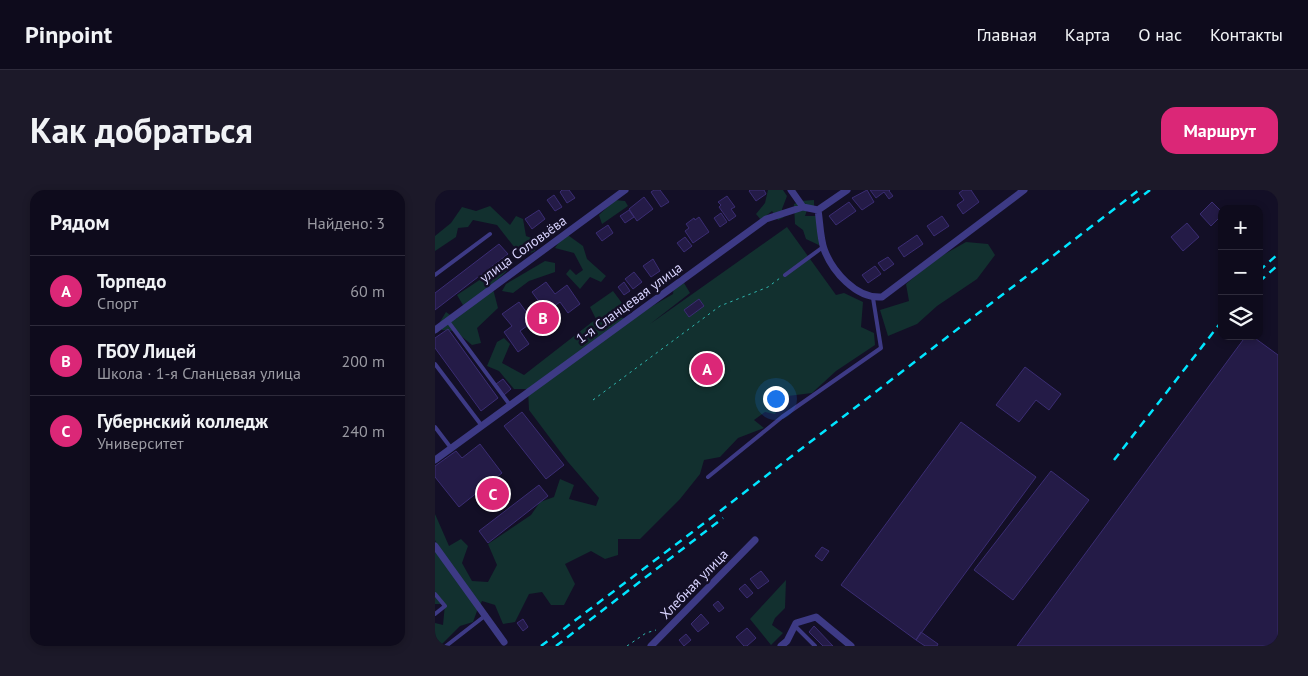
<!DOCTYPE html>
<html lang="ru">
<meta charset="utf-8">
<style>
body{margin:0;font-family:"PT Sans",sans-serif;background:#1c1929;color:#f1f3f6}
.controls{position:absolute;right:15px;top:15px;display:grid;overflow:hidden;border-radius:10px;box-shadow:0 2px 8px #0003}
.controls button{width:45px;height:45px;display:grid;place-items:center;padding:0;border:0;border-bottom:1px solid #2e2b3b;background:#0e0b1c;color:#f1f3f6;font:25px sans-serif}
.you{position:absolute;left:340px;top:208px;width:18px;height:18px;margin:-12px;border:4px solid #fff;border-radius:50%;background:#1a73e8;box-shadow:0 0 0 8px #1a73e833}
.badge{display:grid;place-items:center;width:32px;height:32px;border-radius:50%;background:#db2777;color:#fff;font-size:16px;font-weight:700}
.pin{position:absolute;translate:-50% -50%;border:2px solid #fff;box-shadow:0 1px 5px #0006}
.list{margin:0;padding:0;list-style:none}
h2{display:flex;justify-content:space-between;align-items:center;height:65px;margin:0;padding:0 20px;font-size:21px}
h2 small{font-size:16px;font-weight:400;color:#9b9ba3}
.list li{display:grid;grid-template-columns:32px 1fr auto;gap:15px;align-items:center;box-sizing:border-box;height:70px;padding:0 20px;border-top:1px solid #2e2b3b}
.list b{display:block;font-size:19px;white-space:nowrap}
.list p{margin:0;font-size:16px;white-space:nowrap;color:#9b9ba3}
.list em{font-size:16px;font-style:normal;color:#9b9ba3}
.icon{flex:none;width:28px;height:28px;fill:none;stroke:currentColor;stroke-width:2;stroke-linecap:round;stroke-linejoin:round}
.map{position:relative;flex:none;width:843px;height:456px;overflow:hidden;border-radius:15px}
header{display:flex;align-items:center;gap:30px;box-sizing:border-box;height:70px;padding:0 25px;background:#0e0b1c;border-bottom:1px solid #2e2b3b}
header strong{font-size:24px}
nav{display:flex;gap:28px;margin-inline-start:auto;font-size:18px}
.intro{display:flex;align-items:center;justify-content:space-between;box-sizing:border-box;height:120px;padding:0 30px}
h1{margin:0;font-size:35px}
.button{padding:12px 22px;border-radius:15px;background:#db2777;color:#fff;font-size:18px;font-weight:700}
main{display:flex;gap:30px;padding:0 30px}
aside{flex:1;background:#0e0b1c;border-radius:15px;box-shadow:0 2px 8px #0003}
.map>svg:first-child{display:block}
.green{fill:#12302f}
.building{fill:#241b47;stroke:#3b2d73}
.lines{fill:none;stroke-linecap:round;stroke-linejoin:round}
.path{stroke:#2fb8b0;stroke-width:1;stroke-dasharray:2.5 4;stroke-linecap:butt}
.lane{stroke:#3d3a85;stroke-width:4}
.street{stroke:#3d3a85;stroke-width:7}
.rail{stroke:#00e5ff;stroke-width:2.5;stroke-dasharray:8 6;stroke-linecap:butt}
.labels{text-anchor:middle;stroke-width:5;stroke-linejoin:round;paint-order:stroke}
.street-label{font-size:14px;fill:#d9d4ff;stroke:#130f26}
</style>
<header>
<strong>Pinpoint</strong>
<nav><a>Главная</a><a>Карта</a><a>О нас</a><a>Контакты</a></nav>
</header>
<div class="intro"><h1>Как добраться</h1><a class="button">Маршрут</a></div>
<main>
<aside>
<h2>Рядом<small>Найдено: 3</small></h2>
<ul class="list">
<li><span class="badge">A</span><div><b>Торпедо</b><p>Спорт</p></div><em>60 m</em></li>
<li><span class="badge">B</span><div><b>ГБОУ Лицей</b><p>Школа · 1-я Сланцевая улица</p></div><em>200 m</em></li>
<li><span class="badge">C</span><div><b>Губернский колледж</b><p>Университет</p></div><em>240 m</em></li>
</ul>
</aside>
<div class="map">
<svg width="843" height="456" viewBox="0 0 843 456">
<rect width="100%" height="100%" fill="#130f26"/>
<path class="green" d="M 333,0 L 348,0 L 352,6 L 347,19 L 349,27 L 343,30 L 337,21 L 326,30 L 321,24 L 330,13 Z
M 180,10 L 190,11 L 193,16 L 167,34 L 164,25 Z
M 379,10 L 379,16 L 372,20 L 370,26 L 381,26 L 388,57 L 371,49 L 368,40 L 360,34 L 359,14 L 366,11 Z
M 55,16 L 75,35 L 81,26 L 88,29 L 91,46 L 102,50 L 100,61 L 87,67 L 62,35 L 38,30 L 33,37 L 23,38 L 21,47 L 0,61 L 0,46 L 16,33 L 27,17 L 41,21 Z
M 352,37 L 401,105 L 409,103 L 428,112 L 426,137 L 439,143 L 440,155 L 401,181 L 377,203 L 353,206 L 348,210 L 340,224 L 330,222 L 319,230 L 329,238 L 303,248 L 285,267 L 269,270 L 265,284 L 245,309 L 205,349 L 183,349 L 183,365 L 170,369 L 156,361 L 130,374 L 140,394 L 129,415 L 116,415 L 107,402 L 94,404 L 80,432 L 68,434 L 60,415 L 47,411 L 42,421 L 38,432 L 25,436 L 5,456 L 0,456 L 0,433 L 8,435 L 10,414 L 0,414 L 0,360 L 4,360 L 0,350 L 0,324 L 14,356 L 26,349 L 33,356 L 27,373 L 37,391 L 53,392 L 62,375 L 53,354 L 96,325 L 105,312 L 119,307 L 125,289 L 139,295 L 134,309 L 161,316 L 164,308 L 133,272 L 94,220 L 93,199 L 79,199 L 64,181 L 52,176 L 62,152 L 69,148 L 75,154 L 67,173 L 89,185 L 161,129 L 155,117 L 178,101 L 187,113 L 176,126 L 195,129 L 238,104 L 239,94 L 249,93 L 255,103 L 215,134 Z
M 130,43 L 148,56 L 152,69 L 171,86 L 166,92 L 155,87 L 145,99 L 131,84 L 135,79 L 141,85 L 148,80 L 139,63 L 120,58 Z
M 531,52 L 553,54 L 560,65 L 542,89 L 502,116 L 482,134 L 453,146 L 445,120 L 474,111 L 471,94 L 501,69 Z
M 73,71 L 77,76 L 57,95 L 63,118 L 42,138 L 46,153 L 37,155 L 20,141 L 7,140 L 5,132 L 11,122 L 21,129 L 31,120 L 22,105 Z
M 110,71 L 120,73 L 120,82 L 94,91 L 78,103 L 67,101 L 71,94 Z
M 351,390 L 350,418 L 340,428 L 337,435 L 348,443 L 336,455 L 315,429 Z"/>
<path class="building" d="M 127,0 L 134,0 L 140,8 L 132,13 L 125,2 Z
M 219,0 L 225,0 L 234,12 L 226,17 L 216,2 Z
M 315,0 L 329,0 L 331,4 L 321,11 L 314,1 Z
M 432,0 L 439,12 L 427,20 L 417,8 Z
M 435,0 L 455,0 L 454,1 L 458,6 L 454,9 L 449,2 L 441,8 Z
M 528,0 L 536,0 L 544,12 L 528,24 L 522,15 L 529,10 L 524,3 Z
M 119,5 L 127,17 L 120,21 L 112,10 Z
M 292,6 L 300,17 L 296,19 L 301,26 L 294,31 L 284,17 L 286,15 L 283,12 Z
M 209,7 L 218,19 L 202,31 L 194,19 Z
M 414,12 L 421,21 L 401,35 L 394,26 Z
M 777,12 L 787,22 L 787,25 L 776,36 L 765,24 Z
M 104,20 L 110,29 L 97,39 L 90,29 Z
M 194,20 L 199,27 L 190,33 L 185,26 Z
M 286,23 L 292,32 L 285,37 L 279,28 Z
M 507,26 L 514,36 L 499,46 L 492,36 Z
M 264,27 L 274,42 L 258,53 L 250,41 L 254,38 L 251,34 L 259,28 L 260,30 Z
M 752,33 L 764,47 L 748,61 L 736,47 Z
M 173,35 L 178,43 L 167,51 L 161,43 Z
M 482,45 L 488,54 L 469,67 L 463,58 Z
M 250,47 L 257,56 L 249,62 L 242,53 Z
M 64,54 L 73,64 L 0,120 L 0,103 Z
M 453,67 L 459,74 L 449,81 L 443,73 Z
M 218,69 L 225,81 L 216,87 L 208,76 Z
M 440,76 L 446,84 L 433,93 L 427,85 Z
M 199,82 L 207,92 L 198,99 L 190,89 Z
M 111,92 L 120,104 L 132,95 L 145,114 L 133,123 L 125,112 L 111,122 L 120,133 L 108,142 L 99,131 L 85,141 L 94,154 L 83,162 L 69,142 L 77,136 L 67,124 L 84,112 L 92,123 L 105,113 L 97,102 Z
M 189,92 L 195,101 L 189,105 L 183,97 Z
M 264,109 L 269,116 L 254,127 L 249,120 Z
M 13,139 L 63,208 L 46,221 L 0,158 L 0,148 Z
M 811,146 L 817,146 L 843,165 L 843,452 L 840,456 L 582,456 Z
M 590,177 L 626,204 L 614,220 L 601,210 L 584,232 L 561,215 Z
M 68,189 L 76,199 L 69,205 L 61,194 Z
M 87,222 L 129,275 L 111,289 L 69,236 Z
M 526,232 L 601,287 L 481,450 L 406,395 Z
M 45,254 L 67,283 L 24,317 L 0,287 L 0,276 L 21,261 L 27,268 Z
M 616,281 L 654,310 L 578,410 L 539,380 Z
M 104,295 L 113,306 L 53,353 L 44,341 Z
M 387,357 L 394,361 L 387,371 L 380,366 Z
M 326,381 L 334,391 L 323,399 L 315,389 Z
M 310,394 L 318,403 L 312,408 L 304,399 Z
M 283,411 L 289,418 L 284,422 L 278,415 Z
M 266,424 L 274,433 L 263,442 L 256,434 Z
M 88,429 L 93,437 L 88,441 L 82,433 Z
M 379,436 L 398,456 L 388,456 L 374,442 Z
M 312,438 L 321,448 L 312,456 L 309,456 L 301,447 Z
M 486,442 L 503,454 L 502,456 L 490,456 L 481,450 Z
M 251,444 L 256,450 L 249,456 L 244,450 Z"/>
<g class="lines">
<path class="path" d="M 158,210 L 285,116 L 333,97 L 345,88
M 192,456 L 211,443 L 221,440"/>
<path class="lane" d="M 0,85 L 55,44
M 350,85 L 388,57
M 12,130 L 75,215
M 0,174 L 47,236
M 0,237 L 16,258
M 273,287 L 347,227 L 446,158 L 438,108
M 0,404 L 10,416 L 0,424
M 360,436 L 380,456
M 11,456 L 51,425"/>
<path class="street" d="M 356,0 L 368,17
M 383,20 C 385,32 385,47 389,59 C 397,81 421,109 447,107 L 589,0
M 0,140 L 190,0
M 0,270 L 331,29 L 368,17 L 383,20 L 412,0
M 0,356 L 69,452
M 216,456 L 320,350
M 346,456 L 352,451 L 361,433 L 381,427 L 416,456"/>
<path class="rail" d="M 698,13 L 715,0
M 824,81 L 843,64
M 824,92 L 843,75
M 679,270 L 787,131
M 106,456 L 280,325 L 704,0
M 121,456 L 288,328"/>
</g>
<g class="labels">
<g class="street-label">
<text transform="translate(88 59) rotate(-36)" y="5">улица Соловьёва</text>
<text transform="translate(194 113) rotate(-36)" y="5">1-я Сланцевая улица</text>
<text transform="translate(259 394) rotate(-46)" y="5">Хлебная улица</text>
</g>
</g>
</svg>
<div class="controls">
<button>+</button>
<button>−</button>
<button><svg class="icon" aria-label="layers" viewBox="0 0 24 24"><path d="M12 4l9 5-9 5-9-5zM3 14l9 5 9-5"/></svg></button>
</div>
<div class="you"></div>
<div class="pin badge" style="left:272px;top:179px">A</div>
<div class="pin badge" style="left:108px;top:128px">B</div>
<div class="pin badge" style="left:58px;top:304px">C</div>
</div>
</main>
